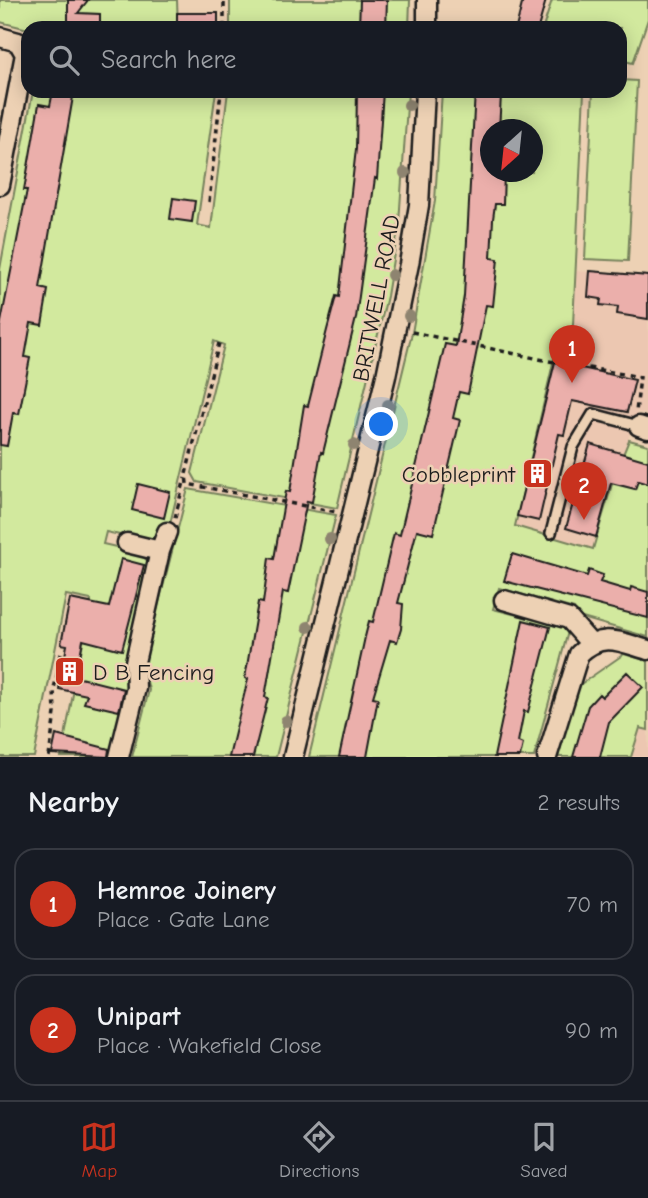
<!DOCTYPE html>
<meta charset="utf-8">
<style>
body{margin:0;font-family:"Comic Neue",sans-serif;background:#20242c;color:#f1f3f6}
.compass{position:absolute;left:480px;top:119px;width:63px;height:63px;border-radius:50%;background:#171b24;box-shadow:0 4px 18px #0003;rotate:207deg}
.you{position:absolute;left:382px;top:425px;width:24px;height:24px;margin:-18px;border:5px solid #fff;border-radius:50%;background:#1a73e8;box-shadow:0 0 0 10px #1a73e833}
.badge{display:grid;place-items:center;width:46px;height:46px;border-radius:50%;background:#c8321e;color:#fff;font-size:23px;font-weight:700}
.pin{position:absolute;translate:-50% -58px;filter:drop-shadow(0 2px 4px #0008)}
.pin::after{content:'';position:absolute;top:37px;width:24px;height:21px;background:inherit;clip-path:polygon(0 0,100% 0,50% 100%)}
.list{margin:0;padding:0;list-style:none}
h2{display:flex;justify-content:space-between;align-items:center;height:91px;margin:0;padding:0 28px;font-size:30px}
h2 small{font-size:23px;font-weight:400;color:#9ea1a6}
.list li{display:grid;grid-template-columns:46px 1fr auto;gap:21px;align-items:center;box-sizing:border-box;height:112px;margin:0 14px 14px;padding:0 14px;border:2px solid #363941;border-radius:21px}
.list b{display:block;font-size:26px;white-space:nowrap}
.list p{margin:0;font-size:23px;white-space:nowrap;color:#9ea1a6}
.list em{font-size:23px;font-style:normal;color:#9ea1a6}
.icon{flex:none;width:38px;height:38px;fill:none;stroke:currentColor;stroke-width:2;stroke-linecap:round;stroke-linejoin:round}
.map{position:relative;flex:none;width:648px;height:757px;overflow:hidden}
.search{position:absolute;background:#171b24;box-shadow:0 4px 18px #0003;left:21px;right:21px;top:21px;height:77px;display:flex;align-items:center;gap:18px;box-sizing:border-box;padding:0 24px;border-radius:21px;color:#9ea1a6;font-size:26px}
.sheet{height:343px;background:#171b24}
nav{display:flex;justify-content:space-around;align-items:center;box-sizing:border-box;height:98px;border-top:2px solid #363941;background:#171b24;font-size:19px;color:#9ea1a6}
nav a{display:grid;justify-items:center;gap:4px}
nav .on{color:#c8321e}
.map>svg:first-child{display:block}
.built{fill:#ecc7b1}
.green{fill:#d2e99e;stroke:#77825d;stroke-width:2;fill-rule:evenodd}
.building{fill:#ebafab;stroke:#1c1c1c;stroke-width:2}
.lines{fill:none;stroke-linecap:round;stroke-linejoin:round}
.lane-casing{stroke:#1c1c1c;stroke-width:14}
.street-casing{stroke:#1c1c1c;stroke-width:23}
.path{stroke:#1c1c1c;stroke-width:3.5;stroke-dasharray:5 5;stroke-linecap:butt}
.lane{stroke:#edd1b4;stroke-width:9}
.street{stroke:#edd1b4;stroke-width:18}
.tree{fill:#8e846f}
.labels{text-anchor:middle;stroke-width:5;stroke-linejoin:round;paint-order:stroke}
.street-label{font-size:23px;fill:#1c1c1c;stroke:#edd1b4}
.poi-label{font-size:23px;fill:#1c1c1c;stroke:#edd1b4;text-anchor:end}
</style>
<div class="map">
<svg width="648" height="757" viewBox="0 0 648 757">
<rect width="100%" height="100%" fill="#edd1b4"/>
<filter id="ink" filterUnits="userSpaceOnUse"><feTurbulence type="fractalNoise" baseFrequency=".0143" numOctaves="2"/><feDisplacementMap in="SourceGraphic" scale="14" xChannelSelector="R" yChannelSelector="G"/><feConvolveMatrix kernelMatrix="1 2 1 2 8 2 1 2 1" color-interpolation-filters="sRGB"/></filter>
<g filter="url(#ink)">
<path class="built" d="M 575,271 L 648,276 L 648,415 L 637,412 L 592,549 L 515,526 L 554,359 L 566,361 Z
M 640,727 L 648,730 L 648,757 L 631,757 Z"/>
<path class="green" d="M 0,0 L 177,0 L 178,28 L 218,28 L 28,29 L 0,22 Z
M 230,0 L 410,0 L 409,28 L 230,28 Z
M 552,0 L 648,0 L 648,19 L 633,63 L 620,60 L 620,28 L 543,28 Z
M 620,80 L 637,81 L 628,261 L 585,259 L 593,91 L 620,91 Z
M 33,91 L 216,91 L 197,225 L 211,228 L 228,91 L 408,91 L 399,223 L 387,296 L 337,508 L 197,482 L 192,473 L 224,345 L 214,341 L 169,528 L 147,541 L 106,532 L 103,544 L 138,552 L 151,564 L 129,687 L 112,757 L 61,757 L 91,600 L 66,595 L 34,757 L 0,757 L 0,269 Z
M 442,91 L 584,91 L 573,325 L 567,361 L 554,359 L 515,526 L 593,549 L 615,474 L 629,440 L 648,445 L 648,637 L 572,615 L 574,609 L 499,588 L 493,609 L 569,628 L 534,757 L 309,757 L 412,333 L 435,201 ZM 490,130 L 532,130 L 532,172 L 490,172 Z
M 188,489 L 336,515 L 276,757 L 132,757 L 149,690 L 143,665 Z
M 624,654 L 648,661 L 648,730 L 640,728 L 631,757 L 558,757 L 578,686 Z"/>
<path class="building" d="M 68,0 L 88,0 L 78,13 L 100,14 L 100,28 L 68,28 Z
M 360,0 L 387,0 L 386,28 L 359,28 Z
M 523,0 L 546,0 L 538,28 L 516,28 Z
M 177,13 L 218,13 L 218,27 L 177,28 Z
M 53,91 L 74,91 L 40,288 L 48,290 L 42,325 L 31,323 L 25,357 L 30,358 L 19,414 L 13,413 L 7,446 L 0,445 L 0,327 L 27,190 L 24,190 L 39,104 L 50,106 Z
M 357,91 L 383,91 L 377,179 L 375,178 L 356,318 L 323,453 L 321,452 L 312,502 L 307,501 L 288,593 L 283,592 L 265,697 L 268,698 L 253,757 L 229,757 L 248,679 L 245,678 L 258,602 L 263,603 L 269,558 L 274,559 L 286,491 L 290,492 L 304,405 L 308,406 L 327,330 L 336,296 L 339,297 L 356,149 Z
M 475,91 L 497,91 L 497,95 L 501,95 L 499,130 L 491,130 L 491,172 L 504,172 L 503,204 L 495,204 L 493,219 L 491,258 L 498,259 L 493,306 L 486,305 L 468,394 L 459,392 L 453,418 L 460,420 L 433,534 L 417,530 L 398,603 L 403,604 L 401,629 L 397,642 L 390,640 L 373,697 L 378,698 L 367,757 L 339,757 L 365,637 L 369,621 L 373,622 L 394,533 L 400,535 L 445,344 L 456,346 L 464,296 Z
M 173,198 L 195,201 L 192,222 L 170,219 Z
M 590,271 L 648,276 L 648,319 L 617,314 L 618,307 L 600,305 L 601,299 L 588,297 Z
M 555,362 L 635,380 L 627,412 L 572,401 L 564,435 L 559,434 L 539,521 L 517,516 Z
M 590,444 L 648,461 L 648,484 L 638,481 L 635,489 L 611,483 L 596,537 L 566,528 Z
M 138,484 L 170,492 L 164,518 L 132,510 Z
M 512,554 L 587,576 L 589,570 L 603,575 L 600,582 L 630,591 L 631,587 L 648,592 L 648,618 L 504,581 Z
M 121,559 L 144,565 L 122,650 L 83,640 L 76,677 L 124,689 L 119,711 L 84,703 L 87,695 L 59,689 L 67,645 L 61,644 L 70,599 L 109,607 Z
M 523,620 L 550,627 L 528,712 L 524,711 L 518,742 L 523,744 L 520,757 L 494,757 Z
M 627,672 L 643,687 L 609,722 L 600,757 L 573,757 L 588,706 L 599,694 L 602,697 Z
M 56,735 L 109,749 L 108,757 L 52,754 Z"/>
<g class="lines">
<defs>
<path id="lane" d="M 551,533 L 573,447 L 593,414 L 639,426"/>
<path id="street" d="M 427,28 L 427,0
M 0,37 L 18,42 L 25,54 L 0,185
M 639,426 L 648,429
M 127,543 L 160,551
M 504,600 L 569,619 L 590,643
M 119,757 L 136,688 L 135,662 L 160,551 L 167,532
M 293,757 L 386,376 L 409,264 L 419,205 L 425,91
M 547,757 L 579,654 C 603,631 620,642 648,650"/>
</defs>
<use href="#lane" class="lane-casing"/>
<use href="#street" class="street-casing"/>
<path class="path" d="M 224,28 L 224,0
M 209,202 L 221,91
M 412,332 L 549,361 L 640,377 L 636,412
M 219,343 L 186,474 L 187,484 L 337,512
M 175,518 L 185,478
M 49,757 L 55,713 L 54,689 L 62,650"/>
<use href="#lane" class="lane"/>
<use href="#street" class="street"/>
</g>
<g class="tree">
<circle cx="409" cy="105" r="6"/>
<circle cx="405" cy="173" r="6"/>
<circle cx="392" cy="275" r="6"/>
<circle cx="409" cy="316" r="6"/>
<circle cx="388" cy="405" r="6"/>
<circle cx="354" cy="445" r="6"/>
<circle cx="330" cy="539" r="6"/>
<circle cx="308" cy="627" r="6"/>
<circle cx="286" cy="721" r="6"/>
</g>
</g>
<defs>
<symbol id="building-square" viewBox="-11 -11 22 22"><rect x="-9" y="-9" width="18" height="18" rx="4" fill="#c8321e" stroke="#edd1b4"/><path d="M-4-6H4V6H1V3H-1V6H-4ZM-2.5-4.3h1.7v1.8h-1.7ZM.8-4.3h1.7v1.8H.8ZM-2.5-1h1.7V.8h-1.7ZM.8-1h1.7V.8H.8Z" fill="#fff"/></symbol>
</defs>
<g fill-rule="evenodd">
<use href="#building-square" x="520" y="456" width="35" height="35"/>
<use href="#building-square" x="52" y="654" width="35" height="35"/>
</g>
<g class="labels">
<g class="street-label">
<text transform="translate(376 298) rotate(-79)" y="8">BRITWELL ROAD</text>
</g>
<g class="poi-label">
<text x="515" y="482">Cobbleprint</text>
<text x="93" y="680" text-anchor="start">D B Fencing</text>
</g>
</g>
</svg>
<svg class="compass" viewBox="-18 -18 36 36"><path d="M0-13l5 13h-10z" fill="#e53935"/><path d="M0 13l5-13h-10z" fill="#9ea1a6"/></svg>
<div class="you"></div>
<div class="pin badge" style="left:572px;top:383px">1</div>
<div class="pin badge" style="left:584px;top:520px">2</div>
<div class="search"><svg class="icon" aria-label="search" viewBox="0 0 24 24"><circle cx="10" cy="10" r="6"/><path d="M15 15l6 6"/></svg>Search here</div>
</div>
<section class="sheet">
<h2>Nearby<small>2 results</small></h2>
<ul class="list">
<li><span class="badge">1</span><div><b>Hemroe Joinery</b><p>Place · Gate Lane</p></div><em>70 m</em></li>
<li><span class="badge">2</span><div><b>Unipart</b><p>Place · Wakefield Close</p></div><em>90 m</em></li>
</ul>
</section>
<nav>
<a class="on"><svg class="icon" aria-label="map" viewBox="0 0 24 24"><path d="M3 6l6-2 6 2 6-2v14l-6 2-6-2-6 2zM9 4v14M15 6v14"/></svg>Map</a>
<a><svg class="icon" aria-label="directions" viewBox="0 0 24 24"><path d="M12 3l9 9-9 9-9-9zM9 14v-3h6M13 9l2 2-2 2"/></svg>Directions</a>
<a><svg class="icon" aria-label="saved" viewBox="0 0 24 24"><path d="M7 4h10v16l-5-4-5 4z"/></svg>Saved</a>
</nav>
